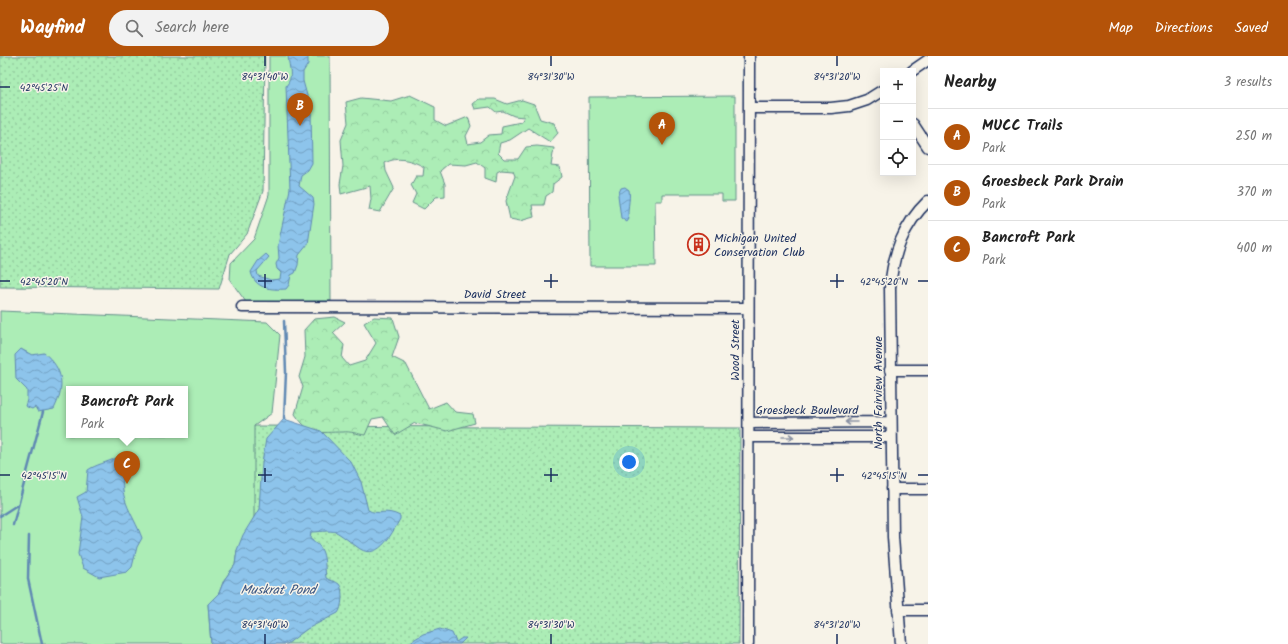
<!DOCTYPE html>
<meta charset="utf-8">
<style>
body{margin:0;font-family:Kalam,sans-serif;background:#f2f2f2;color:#222}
.controls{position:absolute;right:12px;top:12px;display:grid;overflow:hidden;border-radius:0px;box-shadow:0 4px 16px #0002}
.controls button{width:36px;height:36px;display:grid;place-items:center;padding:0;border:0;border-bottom:1px solid #e0e0e0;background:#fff;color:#222;font:20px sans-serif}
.you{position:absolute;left:629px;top:406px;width:14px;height:14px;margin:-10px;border:3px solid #fff;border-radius:50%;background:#1a73e8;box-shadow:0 0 0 6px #1a73e833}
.badge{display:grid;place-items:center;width:26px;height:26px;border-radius:50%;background:#b45309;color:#fff;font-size:13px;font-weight:700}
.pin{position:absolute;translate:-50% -33px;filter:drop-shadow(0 1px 2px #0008)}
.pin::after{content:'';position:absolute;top:21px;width:14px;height:12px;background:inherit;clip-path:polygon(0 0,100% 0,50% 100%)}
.popup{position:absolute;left:66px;top:330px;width:122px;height:52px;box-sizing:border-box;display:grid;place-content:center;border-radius:0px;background:#fff;filter:drop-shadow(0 1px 3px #0005);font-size:13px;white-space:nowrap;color:#767676}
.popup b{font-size:15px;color:#222}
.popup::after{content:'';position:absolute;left:50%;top:100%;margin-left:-8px;border:8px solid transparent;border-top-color:#fff}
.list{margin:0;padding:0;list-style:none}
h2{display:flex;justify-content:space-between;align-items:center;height:52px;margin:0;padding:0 16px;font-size:17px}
h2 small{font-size:13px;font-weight:400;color:#767676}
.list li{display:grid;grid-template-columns:26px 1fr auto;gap:12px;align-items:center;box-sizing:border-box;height:56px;padding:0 16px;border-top:1px solid #e0e0e0}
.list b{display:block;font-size:15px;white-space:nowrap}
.list p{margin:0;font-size:13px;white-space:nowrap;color:#767676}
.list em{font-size:13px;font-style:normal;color:#767676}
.icon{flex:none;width:22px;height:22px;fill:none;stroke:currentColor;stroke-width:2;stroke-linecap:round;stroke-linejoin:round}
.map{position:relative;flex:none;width:928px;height:588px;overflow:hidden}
header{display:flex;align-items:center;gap:24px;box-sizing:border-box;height:56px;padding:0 20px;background:#b45309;color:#fff}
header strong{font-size:19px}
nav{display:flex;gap:22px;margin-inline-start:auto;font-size:14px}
.search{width:280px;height:36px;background:#f2f2f2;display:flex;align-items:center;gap:10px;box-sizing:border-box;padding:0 14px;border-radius:22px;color:#767676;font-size:15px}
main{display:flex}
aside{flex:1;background:#fff}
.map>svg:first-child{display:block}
.grass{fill:url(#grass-dots);stroke:#648e8a}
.forest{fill:url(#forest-crowns);stroke:#648e8a}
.park{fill:#acedb6;stroke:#648e8a;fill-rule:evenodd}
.water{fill:url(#water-waves);stroke:#5f88b3}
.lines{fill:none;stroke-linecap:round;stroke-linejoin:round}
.stream{stroke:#5f88b3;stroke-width:2.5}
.minor-casing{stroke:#1b2f5e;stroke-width:13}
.minor{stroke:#f7f3e8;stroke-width:10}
.oneway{stroke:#8991a3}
.ticks{fill:none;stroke:#1b2f5e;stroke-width:1.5}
.labels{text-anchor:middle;stroke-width:3;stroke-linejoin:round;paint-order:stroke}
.poi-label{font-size:12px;fill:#1b2f5e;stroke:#f7f3e8;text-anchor:start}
.street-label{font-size:12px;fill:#1b2f5e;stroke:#f7f3e8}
.water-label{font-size:13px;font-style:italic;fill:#385481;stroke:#f7f3e8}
.ticks-label{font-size:10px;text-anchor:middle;fill:#1b2f5e;stroke:#f7f3e8;stroke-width:3;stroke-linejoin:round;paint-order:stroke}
</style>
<header>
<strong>Wayfind</strong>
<div class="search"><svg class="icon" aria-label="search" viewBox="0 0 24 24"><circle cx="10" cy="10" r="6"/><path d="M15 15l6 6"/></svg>Search here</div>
<nav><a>Map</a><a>Directions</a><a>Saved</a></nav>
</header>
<main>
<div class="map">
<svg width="928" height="588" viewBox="0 0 928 588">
<defs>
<pattern id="grass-dots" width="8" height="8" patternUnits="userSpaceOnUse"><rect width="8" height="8" fill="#acedb6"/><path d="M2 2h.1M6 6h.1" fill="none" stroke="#93cc9f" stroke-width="1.8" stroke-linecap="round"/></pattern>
<pattern id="forest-crowns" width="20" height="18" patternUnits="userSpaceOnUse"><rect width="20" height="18" fill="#acedb6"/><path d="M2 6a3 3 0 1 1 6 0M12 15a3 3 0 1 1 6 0" fill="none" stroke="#93cc9f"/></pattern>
<pattern id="water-waves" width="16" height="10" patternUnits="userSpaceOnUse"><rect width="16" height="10" fill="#8dc4eb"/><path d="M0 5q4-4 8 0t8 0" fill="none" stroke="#72a0c2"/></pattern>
</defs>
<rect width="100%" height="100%" fill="#f7f3e8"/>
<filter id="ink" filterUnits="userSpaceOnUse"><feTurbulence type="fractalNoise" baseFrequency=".025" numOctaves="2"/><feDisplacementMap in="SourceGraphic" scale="8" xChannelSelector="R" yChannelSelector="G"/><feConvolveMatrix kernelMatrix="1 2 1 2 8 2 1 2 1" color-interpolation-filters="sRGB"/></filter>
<g filter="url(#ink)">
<path class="grass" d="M 0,0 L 265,0 L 263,135 L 247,178 L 230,198 L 219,233 L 0,231 Z
M 254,370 L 740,372 L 739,588 L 211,588 L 208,548 L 219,537 L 224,524 Z"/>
<path class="forest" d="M 410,39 L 435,51 L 435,64 L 446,70 L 468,61 L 471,70 L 466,80 L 468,88 L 480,86 L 489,79 L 501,78 L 502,70 L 521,66 L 524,61 L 514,60 L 503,55 L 496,56 L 490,51 L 475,53 L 473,48 L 479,43 L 495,43 L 507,48 L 522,44 L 534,48 L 540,63 L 554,67 L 558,77 L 550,86 L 528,72 L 510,84 L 500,87 L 498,97 L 504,103 L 518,103 L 526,91 L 537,90 L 554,92 L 551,110 L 560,111 L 562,121 L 553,128 L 552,136 L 546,140 L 544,149 L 532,149 L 534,161 L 520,165 L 510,163 L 506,145 L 515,120 L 513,115 L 501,114 L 497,116 L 496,126 L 485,122 L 485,112 L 477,106 L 466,109 L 448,108 L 440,115 L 445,128 L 445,140 L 436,141 L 424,153 L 412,147 L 416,138 L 411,129 L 416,120 L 423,120 L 424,111 C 412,104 397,100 385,107 L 386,115 L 394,132 L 380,156 L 369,154 L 371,143 L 370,130 L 341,138 L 340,128 L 343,110 L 341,84 L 348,67 L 346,46 L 361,42 L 391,45 Z
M 335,261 L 345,266 L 333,277 L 344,289 L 342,302 L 349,310 L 365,305 L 376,287 L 364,267 L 374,261 L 393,262 L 399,281 L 392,301 L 406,308 L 429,353 L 446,346 L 455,356 L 473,358 L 475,367 L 447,375 L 415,367 L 395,379 L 383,361 L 372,363 L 365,379 C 358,378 350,375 343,376 C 318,376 311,381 295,358 L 303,331 L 299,321 L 305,301 L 304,274 L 314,263 Z"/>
<path class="park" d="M 269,0 L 330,0 L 331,245 L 246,246 L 230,224 L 231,207 L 254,183 L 269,139 Z
M 735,40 L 735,145 L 722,145 L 722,138 L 662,138 L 662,145 L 655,145 L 656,210 L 590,210 L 589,41 Z
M 0,255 L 267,266 L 280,279 L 272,357 L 254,370 L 254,485 L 237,494 L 235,509 L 224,524 L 219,537 L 208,548 L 211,588 L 0,588 ZM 69,333 L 185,333 L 185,379 L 69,379 Z"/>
<path class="water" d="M 288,0 L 308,0 L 308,8 L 303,16 L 303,25 L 311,54 L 312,107 L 308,114 L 301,119 L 299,130 L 313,142 L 314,148 L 308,188 L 299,199 L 298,209 L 295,217 L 291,219 L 289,229 L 286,233 C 271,234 255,233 251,216 L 258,205 L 266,198 L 269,201 L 257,215 L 258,220 L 271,224 L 280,223 L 281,217 L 277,213 L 276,208 L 279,202 L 278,189 L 290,133 L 286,30 C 294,21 289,12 288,0 Z
M 625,131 L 629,134 C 631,144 626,155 629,163 L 627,166 L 621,162 L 618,139 L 621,132 Z
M 21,293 L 32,299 L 44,297 C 64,313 65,331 54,353 L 38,356 L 35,351 L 32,353 L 25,350 L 27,344 L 27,334 L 16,323 L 15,299 Z
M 284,363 L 321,375 L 351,406 L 361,426 L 368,454 C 378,460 385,452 400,460 L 400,463 C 391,479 377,508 356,490 C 353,488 339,477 336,476 C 329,474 318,476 311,476 L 310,483 C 327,491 324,506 326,522 C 330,525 336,525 339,528 C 344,533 342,553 338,557 L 307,573 L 287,588 L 211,588 L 208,548 L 219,537 L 224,524 L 235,509 L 237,494 L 243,479 L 259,453 L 262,407 L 266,383 Z
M 116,402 L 122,404 L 127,410 C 114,438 133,457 142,482 L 137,491 L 132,511 L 127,516 L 99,521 L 83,512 L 78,498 L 83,461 L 77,441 L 86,436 L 88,414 C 95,409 108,406 116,402 Z
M 440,573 L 452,577 L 456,586 L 462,582 L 466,582 L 460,588 L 407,588 L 423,578 Z"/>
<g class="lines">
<path class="stream" d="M 284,265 L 286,316 L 284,363
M 0,460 L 17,449
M 13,469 L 43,356
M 29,480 L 28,523 L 42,588"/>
<defs>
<path id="minor" d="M 912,15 L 928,4
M 749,52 L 831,52 L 849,50 L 867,44 L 883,34
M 913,68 L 928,91
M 242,251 L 748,252
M 890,314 L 928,314
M 749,367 L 890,366
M 749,381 L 891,381
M 892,433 L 928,433
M 898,554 L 928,554
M 748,588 L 749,0
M 901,588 L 893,481 L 890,232 C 893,198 903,169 928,145"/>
</defs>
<use href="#minor" class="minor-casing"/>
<use href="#minor" class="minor"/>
</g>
<defs><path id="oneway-shaft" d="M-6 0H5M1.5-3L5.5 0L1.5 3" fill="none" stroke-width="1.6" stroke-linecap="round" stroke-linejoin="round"/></defs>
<g class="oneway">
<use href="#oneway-shaft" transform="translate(851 366) rotate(180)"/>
<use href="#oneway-shaft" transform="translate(788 381)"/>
</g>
</g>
<path class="ticks" d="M 265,0 L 265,10M 551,0 L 551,10M 837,0 L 837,10M 0,31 L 10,31M 265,218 L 265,232M 551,218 L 551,232M 837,218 L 837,232M 0,225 L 10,225M 258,225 L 272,225M 544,225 L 558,225M 830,225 L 844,225M 918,225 L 928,225M 265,412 L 265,426M 551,412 L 551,426M 837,412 L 837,426M 0,419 L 10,419M 258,419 L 272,419M 544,419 L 558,419M 830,419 L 844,419M 918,419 L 928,419M 265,578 L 265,588M 551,578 L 551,588M 837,578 L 837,588"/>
<defs>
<symbol id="building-ring" viewBox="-11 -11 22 22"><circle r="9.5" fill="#f7f3e8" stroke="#c8321e" stroke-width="1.5"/><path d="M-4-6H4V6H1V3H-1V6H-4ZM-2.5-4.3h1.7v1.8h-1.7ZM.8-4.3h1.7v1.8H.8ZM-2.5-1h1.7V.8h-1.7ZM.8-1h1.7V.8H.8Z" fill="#c8321e"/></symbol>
</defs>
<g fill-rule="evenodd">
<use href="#building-ring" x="686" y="176" width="25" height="25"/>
</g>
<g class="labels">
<g class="poi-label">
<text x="714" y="186">Michigan United<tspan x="714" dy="14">Conservation Club</tspan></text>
</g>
<g class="street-label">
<text x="495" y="242">David Street</text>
<text transform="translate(735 294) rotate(-90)" y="4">Wood Street</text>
<text transform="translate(878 337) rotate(-90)" y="4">North Fairview Avenue</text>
<text x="807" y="358">Groesbeck Boulevard</text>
</g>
<g class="water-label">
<text x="278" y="538">Muskrat Pond</text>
</g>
</g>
<g class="ticks-label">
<text x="265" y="24">84°31'40"W</text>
<text x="551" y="24">84°31'30"W</text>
<text x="837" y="24">84°31'20"W</text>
<text x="44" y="35">42°45'25"N</text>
<text x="44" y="229">42°45'20"N</text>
<text x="884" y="229">42°45'20"N</text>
<text x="44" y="423">42°45'15"N</text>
<text x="884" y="423">42°45'15"N</text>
<text x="265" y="572">84°31'40"W</text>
<text x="551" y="572">84°31'30"W</text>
<text x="837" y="572">84°31'20"W</text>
</g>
</svg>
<div class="controls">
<button>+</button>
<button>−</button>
<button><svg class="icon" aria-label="locate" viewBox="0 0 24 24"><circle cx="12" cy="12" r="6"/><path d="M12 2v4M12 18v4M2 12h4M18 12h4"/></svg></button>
</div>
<div class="you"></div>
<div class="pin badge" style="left:662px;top:89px">A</div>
<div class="pin badge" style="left:300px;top:70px">B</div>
<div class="pin badge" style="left:127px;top:428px">C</div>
<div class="popup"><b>Bancroft Park</b>Park</div>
</div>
<aside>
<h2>Nearby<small>3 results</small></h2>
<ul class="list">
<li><span class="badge">A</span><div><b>MUCC Trails</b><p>Park</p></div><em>250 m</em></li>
<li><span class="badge">B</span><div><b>Groesbeck Park Drain</b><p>Park</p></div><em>370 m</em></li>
<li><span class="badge">C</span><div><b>Bancroft Park</b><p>Park</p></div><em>400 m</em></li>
</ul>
</aside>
</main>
